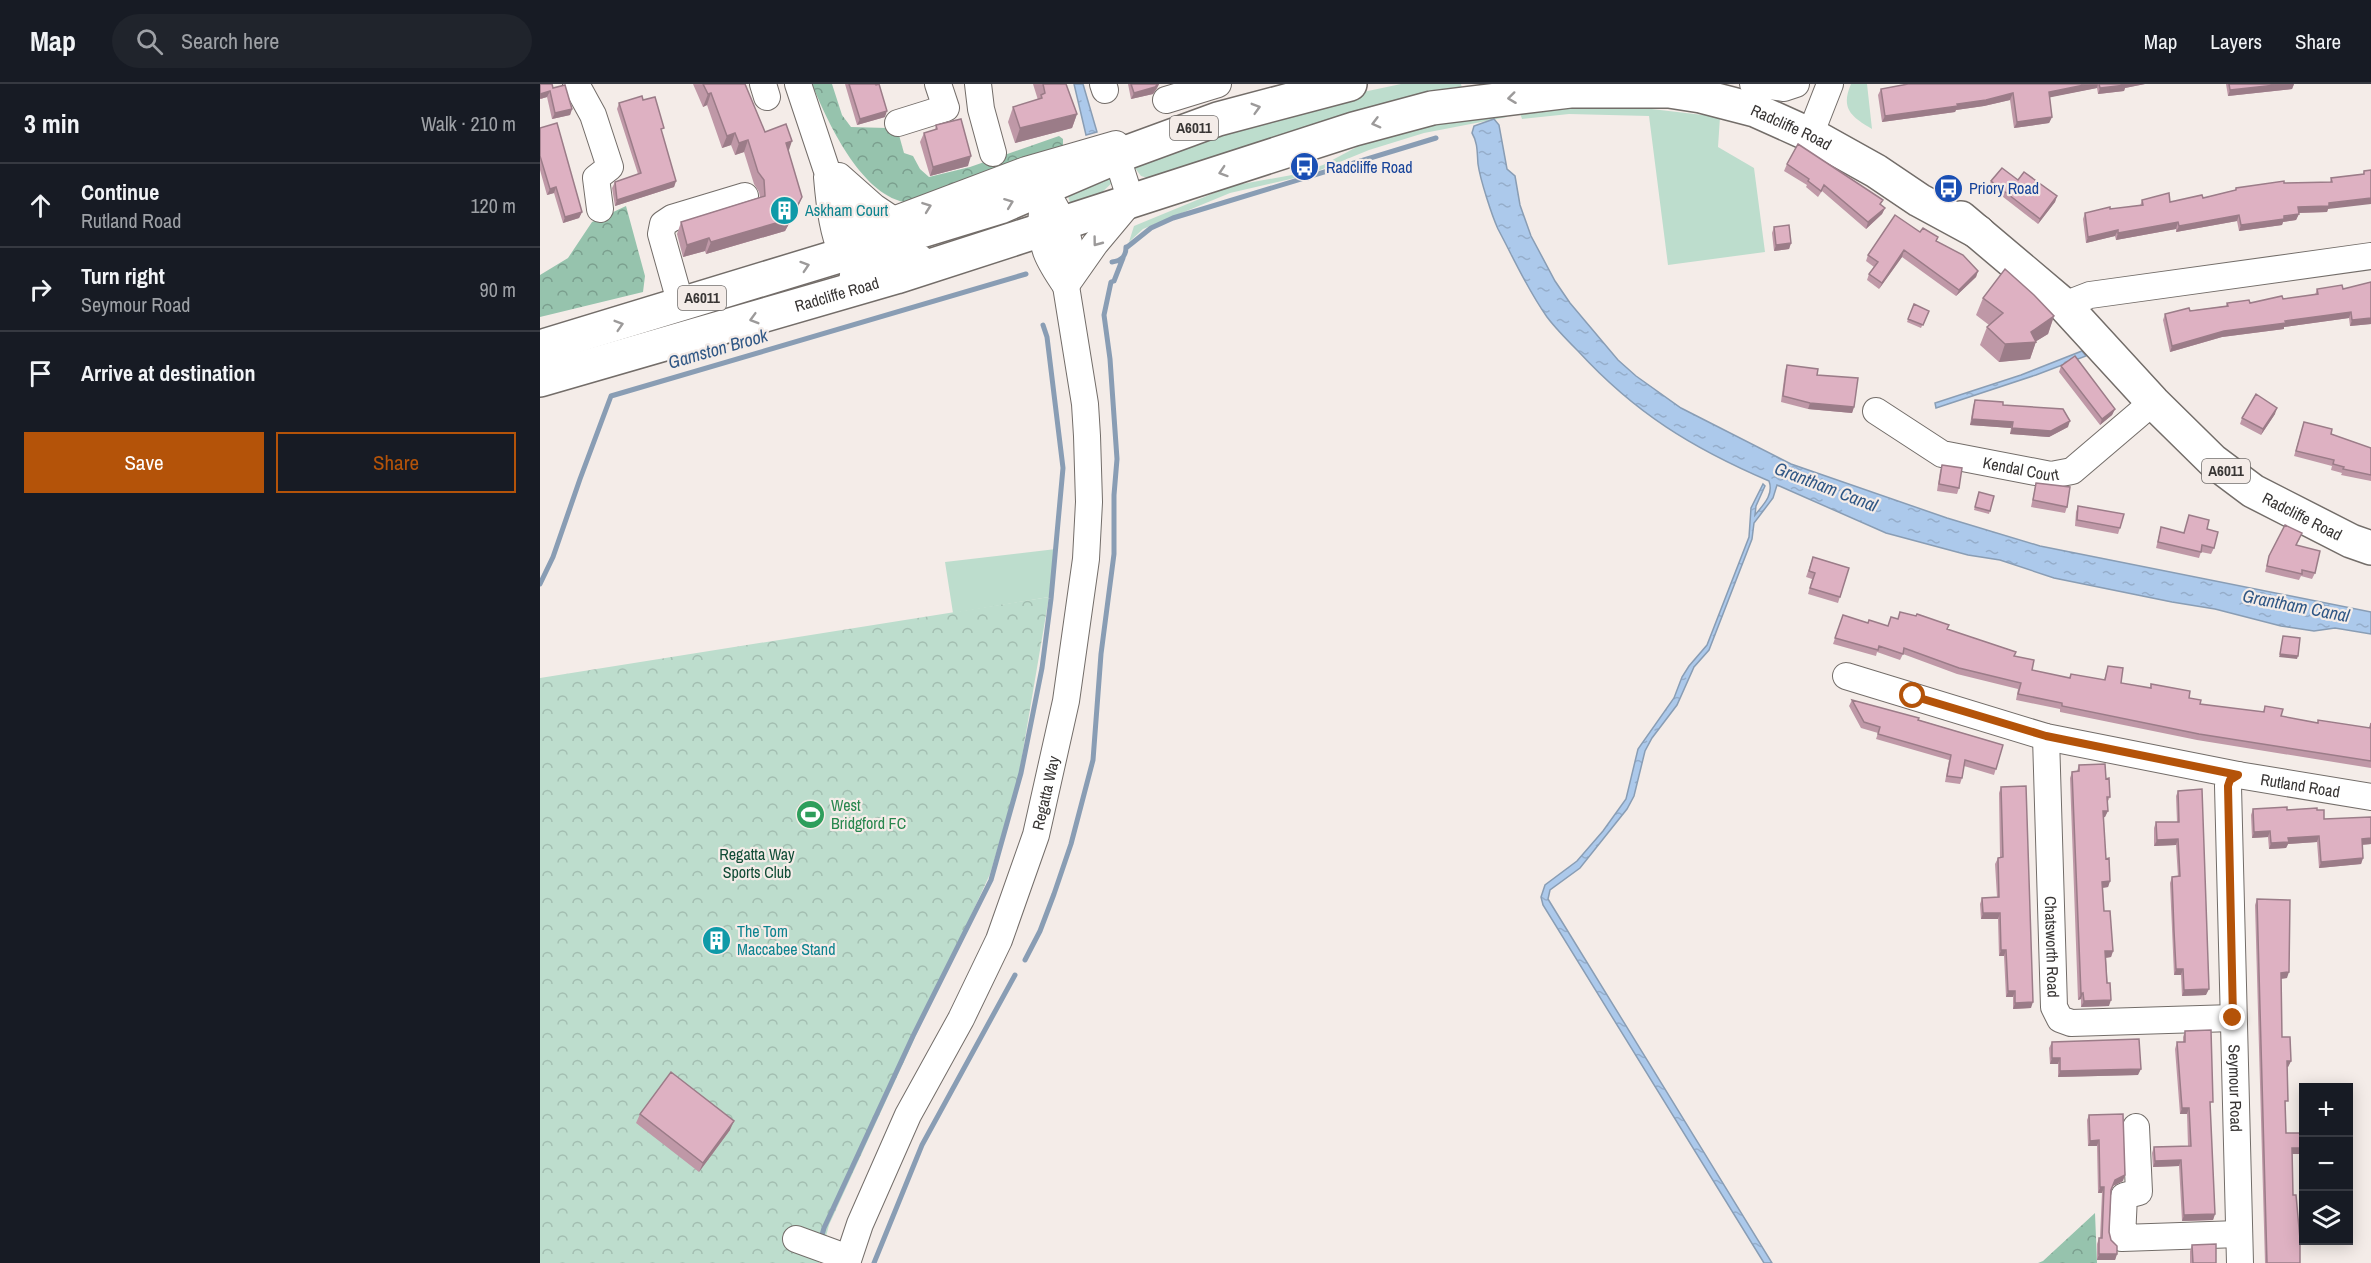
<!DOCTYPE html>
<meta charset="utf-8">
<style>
body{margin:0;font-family:"Archivo Narrow",sans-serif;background:#20242c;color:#f1f3f6}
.controls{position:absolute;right:18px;bottom:18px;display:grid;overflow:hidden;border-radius:0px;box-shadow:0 3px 15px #0003}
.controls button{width:54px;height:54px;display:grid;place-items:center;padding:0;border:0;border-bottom:2px solid #363941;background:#171b24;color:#f1f3f6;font:30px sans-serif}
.stop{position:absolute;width:18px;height:18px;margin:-14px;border:4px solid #b45309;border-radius:50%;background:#fff}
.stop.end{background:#b45309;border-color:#fff;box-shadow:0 2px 6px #0008}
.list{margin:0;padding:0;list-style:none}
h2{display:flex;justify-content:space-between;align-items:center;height:78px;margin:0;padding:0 24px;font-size:26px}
h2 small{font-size:20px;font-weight:400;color:#9ea1a6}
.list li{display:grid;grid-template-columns:39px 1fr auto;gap:18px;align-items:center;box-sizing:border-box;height:84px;padding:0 24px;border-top:2px solid #363941}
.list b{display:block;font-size:22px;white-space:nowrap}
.list p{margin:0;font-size:20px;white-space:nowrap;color:#9ea1a6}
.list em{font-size:20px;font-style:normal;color:#9ea1a6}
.actions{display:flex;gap:12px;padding:18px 24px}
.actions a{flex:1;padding:14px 0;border:2px solid #b45309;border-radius:0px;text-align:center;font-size:21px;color:#b45309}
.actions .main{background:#b45309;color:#fff}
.icon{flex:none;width:33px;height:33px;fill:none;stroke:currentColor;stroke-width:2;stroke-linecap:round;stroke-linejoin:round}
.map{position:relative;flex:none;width:1831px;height:1179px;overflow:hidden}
header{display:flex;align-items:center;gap:36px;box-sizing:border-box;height:84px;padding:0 30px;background:#171b24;border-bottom:2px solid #363941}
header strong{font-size:28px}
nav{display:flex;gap:33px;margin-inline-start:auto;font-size:21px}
.search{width:420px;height:54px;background:#20242c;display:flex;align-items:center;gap:15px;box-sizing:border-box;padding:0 21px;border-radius:33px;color:#9ea1a6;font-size:22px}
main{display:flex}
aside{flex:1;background:#171b24}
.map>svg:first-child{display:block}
.grass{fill:#bdddcd}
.forest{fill:url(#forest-crowns)}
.park{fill:url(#park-crowns)}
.water{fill:url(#water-ripples);stroke:#899db4;stroke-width:1.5}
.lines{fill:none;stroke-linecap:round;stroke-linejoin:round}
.stream{stroke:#899db4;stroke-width:5}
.minor-casing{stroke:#736d69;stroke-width:28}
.highway-casing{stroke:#736d69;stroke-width:36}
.minor{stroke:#fff;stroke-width:26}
.highway{stroke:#fff;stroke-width:33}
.wall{fill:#bf98a7}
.shaded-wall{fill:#9b7c88}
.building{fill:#deb1c2;stroke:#9b7c88;stroke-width:1.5}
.oneway{stroke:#9c9a9a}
.route{stroke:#b45309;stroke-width:8}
.labels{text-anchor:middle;stroke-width:4.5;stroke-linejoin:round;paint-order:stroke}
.shield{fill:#f4ece8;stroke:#706c6a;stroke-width:1.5}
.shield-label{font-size:15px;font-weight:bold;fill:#383534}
.street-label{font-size:16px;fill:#383534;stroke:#f4ece8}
.transit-label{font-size:16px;fill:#164399;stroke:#f4ece8;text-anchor:start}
.culture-label{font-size:16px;fill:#0d838f;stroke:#f4ece8;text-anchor:start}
.leisure-label{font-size:16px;fill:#27864d;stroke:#f4ece8;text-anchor:start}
.park-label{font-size:16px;fill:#114c36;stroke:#f4ece8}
.water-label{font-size:18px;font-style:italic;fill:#305785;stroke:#f4ece8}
</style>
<header>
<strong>Map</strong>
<div class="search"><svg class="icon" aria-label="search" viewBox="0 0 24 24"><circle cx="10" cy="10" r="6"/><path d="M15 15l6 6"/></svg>Search here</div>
<nav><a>Map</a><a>Layers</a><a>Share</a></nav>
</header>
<main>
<aside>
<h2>3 min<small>Walk · 210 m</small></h2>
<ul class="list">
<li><svg class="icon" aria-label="ahead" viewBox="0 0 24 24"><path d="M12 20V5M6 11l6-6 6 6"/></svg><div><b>Continue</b><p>Rutland Road</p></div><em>120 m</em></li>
<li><svg class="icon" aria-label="right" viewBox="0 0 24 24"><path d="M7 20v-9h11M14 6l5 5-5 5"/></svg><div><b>Turn right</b><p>Seymour Road</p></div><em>90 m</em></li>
<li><svg class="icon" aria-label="arrive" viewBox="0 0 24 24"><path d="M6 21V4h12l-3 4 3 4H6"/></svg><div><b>Arrive at destination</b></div></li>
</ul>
<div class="actions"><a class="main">Save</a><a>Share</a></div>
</aside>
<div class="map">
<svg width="1831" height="1179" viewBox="0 0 1831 1179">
<defs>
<pattern id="forest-crowns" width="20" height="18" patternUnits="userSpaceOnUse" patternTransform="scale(1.5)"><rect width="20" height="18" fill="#96c3ad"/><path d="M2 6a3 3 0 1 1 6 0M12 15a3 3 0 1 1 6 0" fill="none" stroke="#7b9f8e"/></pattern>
<pattern id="park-crowns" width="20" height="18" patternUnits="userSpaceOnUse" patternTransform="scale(1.5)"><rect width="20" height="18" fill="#bdddcd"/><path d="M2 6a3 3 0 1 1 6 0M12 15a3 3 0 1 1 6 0" fill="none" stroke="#a3beb1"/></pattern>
<pattern id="water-ripples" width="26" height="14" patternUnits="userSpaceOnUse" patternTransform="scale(1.5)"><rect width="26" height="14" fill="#acc9eb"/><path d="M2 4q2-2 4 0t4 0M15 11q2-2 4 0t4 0" fill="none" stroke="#95adca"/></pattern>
</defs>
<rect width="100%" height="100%" fill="#f4ece8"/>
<path class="grass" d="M 861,0 L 921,0 L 922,4 L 611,95 L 601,92 L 592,80 L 609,72 L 809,11 Z
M 1311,0 L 1327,0 L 1332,45 C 1312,33 1300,25 1311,0 Z
M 1086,22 L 1180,33 L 1178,63 L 1214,84 L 1225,168 L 1128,181 L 1109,32 L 1029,30 L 982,35 L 979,26 Z
M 965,28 L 967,33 L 884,49 L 829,66 L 768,91 L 690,109 L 603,145 L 589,158 L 594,142 L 691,102 L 752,91 L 783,81 L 828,57 L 900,39 Z
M 570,87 L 574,97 L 557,113 L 531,122 L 526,106 Z
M 516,465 L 509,513 L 413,529 L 405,478 Z"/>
<path class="forest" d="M 272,0 L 292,0 L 302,31 L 311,43 L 347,44 L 359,51 L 364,69 L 373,72 L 380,85 L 389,93 L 430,83 L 519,52 L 523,55 L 523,61 L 382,117 C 377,117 369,119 364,118 C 320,109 287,37 272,0 Z
M 86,122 L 105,192 L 103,208 L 0,233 L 0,191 L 28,174 L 52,138 Z
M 1555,1129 L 1557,1179 L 1498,1179 L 1503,1177 Z"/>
<path class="park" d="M 509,513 L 478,696 L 450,790 L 289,1141 L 279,1179 L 0,1179 L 0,594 Z"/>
<path class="water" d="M 534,0 L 543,0 L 557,48 L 546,51 Z
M 954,35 L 959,41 L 967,85 L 975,92 L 980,121 L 991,152 L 1015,197 L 1030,219 L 1078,276 L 1096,292 L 1141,324 L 1251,380 L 1407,434 L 1500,462 L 1831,528 L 1831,550 L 1795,544 L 1774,547 L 1741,542 L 1675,525 L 1632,518 L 1514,494 L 1460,476 L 1428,471 L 1346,449 L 1237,401 L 1233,414 L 1214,439 L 1212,455 L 1169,566 L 1154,583 L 1137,621 L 1112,654 L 1105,667 L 1094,712 L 1087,725 L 1040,784 L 1010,806 L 1008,815 L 1232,1179 L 1224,1179 L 1003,821 L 1001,813 L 1005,801 L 1037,777 L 1063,747 L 1086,715 L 1098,665 L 1134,614 L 1142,593 L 1149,582 L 1167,561 L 1209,453 L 1211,424 L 1223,400 L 1225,402 L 1216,422 L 1215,431 C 1223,421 1234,411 1229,397 C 1152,364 1095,329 1038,267 C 1027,256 1016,245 1007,233 C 987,205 974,175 958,145 C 952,132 940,95 938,80 C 937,69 938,59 932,49 L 934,42 Z
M 1542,267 L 1546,272 L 1496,291 L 1396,324 L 1395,319 L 1481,291 Z"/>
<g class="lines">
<path class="stream" d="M 586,164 L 611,144 L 633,134 L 896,54
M 572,178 C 582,177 586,172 586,163
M 0,500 L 13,473 L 40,395 L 71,312 L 486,190
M 485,876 L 500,847 L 514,810 L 531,760 L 553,676 L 561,570 L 574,470 L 574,411 L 577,375 L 570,275 L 564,231 L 571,198 L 574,197 L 583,174
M 280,1158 L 284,1144 L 373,952 L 451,796 L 481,689 L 502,584 L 511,515 L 523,384 L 507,253 L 503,241
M 334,1179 L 382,1061 L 475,891"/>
<defs>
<g id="minor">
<path d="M 36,0 L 53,31 L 70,83 L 56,94 L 60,125"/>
<path d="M 223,0 L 227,13"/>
<path d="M 258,0 L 286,84 L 305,113 L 314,139 L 316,166 L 311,207"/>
<path d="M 438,0 L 441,25 L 453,69"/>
<path d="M 563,0 L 565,6"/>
<path d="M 1213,0 L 1244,4 L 1256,0"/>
<path d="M 626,16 L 678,0"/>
<path d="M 358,39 L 406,24 L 398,0"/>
<path d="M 1270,51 L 1290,0"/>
<path d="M 299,92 L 334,123 L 364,143"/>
<path d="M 287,93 C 289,117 293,158 307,177 L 329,182 L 380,174"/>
<path d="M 502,128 C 499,161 508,176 526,202"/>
<path d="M 304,168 L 315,151 L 353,136 L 486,86 L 576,60"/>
<path d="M 529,197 L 555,160 L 591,117 L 577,73"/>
<path d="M 141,221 L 121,150 L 123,140 L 132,134 L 205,112"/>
<path d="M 1524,221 L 1550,211 L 1831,172"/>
<path id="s1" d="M 1336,327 L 1402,370 L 1511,391 L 1532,387 L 1613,318"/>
<path id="s2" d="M 1306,592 L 1506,653 L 1698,691 L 1831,713"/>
<path id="s3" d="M 1506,653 L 1514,923 L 1520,935 L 1531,939 L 1693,934"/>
<path id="s4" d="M 1698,691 L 1690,696 L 1688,702 L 1700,1179"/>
<path d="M 1596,1043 L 1599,1108 L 1584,1112 L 1582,1154 L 1699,1150"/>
<path d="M 256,1155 L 308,1174"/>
<path id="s5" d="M 307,1179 L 320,1140 L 368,1031 L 421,935 L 459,856 L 496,751 L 526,617 L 546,475 L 549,418 L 547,352 L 545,320 L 526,202 L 531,172 L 529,159 L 524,139 L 505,105"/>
</g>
<g id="highway">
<path id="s6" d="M 1421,134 L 1524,221 L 1613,318 L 1673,377 L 1713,407 L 1811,457 L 1831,464"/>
<path d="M 0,263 L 460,123 L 588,68 L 678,35 L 810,0"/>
<path id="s7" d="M 0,296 L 356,193 L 814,45 L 892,24 L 1030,7 L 1129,7 L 1161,12 L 1215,26 L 1275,53 L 1336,87 L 1379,116 L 1438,148"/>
</g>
</defs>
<use href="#minor" class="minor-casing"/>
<use href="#highway" class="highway-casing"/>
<use href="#minor" class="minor"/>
<use href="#highway" class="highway"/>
</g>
<path class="wall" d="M 153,0 L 205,0 L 225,48 L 248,68 L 262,113 L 257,125 L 245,147 L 166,170 L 165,167 L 143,173 L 137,150 L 141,138 L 220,113 L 219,108 L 214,100 L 204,68 L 195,71 L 191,61 L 182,64 L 167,21 L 163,23 Z
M 305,0 L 335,0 L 345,33 L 317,41 Z
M 493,0 L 526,0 L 537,30 L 532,44 L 475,59 L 468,38 L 473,23 L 498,16 Z
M 588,0 L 619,0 L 617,4 L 613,10 L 591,15 Z
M 1368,0 L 1605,0 L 1585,4 L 1584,7 L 1558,10 L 1557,4 L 1509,13 L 1512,33 L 1509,39 L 1474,44 L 1470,16 L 1444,22 L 1416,26 L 1415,28 L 1342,38 L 1338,11 L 1341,5 Z
M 1686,0 L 1754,0 L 1752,5 L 1688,12 Z
M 13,4 L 32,25 L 30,31 L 12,35 L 7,13 L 0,15 Z
M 103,16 L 122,50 L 136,97 L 134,103 L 75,122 L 72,104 L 75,98 L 98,90 L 77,25 L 79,19 Z
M 396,41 L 428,82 L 390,92 L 380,58 L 384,49 L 395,46 Z
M 0,44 L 42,128 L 39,134 L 23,139 L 14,109 L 7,111 L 0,86 Z
M 1247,80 L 1341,121 L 1345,124 L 1342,130 L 1326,145 L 1282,107 L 1278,113 L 1266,103 L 1267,101 L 1244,87 Z
M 1831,86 L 1788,125 L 1787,128 L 1759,129 L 1756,136 L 1743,138 L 1742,141 L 1699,147 L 1697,137 L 1636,148 L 1636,145 L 1576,156 L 1575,152 L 1546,159 L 1543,135 L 1545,129 L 1600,122 L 1602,116 L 1630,118 L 1663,114 L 1695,106 L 1696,104 L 1744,99 L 1790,98 L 1791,94 L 1823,90 L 1824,87 Z
M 1478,96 L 1517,112 L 1515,118 L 1498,140 L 1449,102 L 1451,97 Z
M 1234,143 L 1251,159 L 1249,165 L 1234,167 L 1232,149 Z
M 1380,148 L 1398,153 L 1396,158 L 1438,187 L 1436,193 L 1416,212 L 1362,173 L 1339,205 L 1327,196 L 1329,190 L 1334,183 L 1326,177 L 1328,171 Z
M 1831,198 L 1831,240 L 1810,242 L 1809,234 L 1744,243 L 1744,245 L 1682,253 L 1630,268 L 1623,236 L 1625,230 L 1686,222 L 1687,219 L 1710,219 L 1775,211 L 1777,205 L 1803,205 Z
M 1443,214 L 1514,232 L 1508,250 L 1496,257 L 1490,275 L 1459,278 L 1440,261 L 1447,243 L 1449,241 L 1436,231 Z
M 1374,220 L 1389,227 L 1381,244 L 1367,238 Z
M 1247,281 L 1277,291 L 1314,323 L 1312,329 L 1268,325 L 1241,318 L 1245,287 Z
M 1521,282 L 1575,325 L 1572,331 L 1560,341 L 1519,288 Z
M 1435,316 L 1463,321 L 1528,343 L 1509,353 L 1470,350 L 1471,344 L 1430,341 L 1433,322 Z
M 1735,330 L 1721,351 L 1700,340 L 1702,334 Z
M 1764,338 L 1791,350 L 1831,364 L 1831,397 L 1801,391 L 1802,389 L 1791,386 L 1792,382 L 1754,372 Z
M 1402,381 L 1419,404 L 1417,410 L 1397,407 L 1400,387 Z
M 1496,399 L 1527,423 L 1525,429 L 1491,423 Z
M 1439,408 L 1454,412 L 1449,430 L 1434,426 Z
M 1538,422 L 1580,444 L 1578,450 L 1535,442 L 1536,428 Z
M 1649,431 L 1667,445 L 1674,464 L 1671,470 L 1661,468 L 1659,474 L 1616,464 L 1621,443 L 1644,449 Z
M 1760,455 L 1756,461 L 1775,489 L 1772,495 L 1761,492 L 1759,496 L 1725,488 L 1729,472 Z
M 1273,473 L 1309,484 L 1298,519 L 1268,510 L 1272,495 L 1266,493 Z
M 1303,531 L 1328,539 L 1348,542 L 1358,535 L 1407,545 L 1474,572 L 1492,586 L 1529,594 L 1531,590 L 1564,596 L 1568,582 L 1581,599 L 1610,604 L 1611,600 L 1649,614 L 1660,620 L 1723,628 L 1725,622 L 1741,632 L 1777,639 L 1829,644 L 1831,639 L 1831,684 L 1657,656 L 1520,628 L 1520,625 L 1476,616 L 1478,605 L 1417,590 L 1363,570 L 1360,576 L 1337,568 L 1336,572 L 1293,560 Z
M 1312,616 L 1463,661 L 1454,691 L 1424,682 L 1422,694 L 1420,700 L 1405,698 L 1409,676 L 1336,655 L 1338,649 L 1321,644 L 1309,622 Z
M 1539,681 L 1566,695 L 1570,713 L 1567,719 L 1565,733 L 1563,733 L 1566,775 L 1570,797 L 1568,803 L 1563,804 L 1564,827 L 1573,867 L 1571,873 L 1566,874 L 1569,922 L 1541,923 L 1541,915 L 1538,916 L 1530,694 L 1532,688 L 1537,687 Z
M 1461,703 L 1491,924 L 1473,925 L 1473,913 L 1466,913 L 1464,872 L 1459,872 L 1458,835 L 1441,835 L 1440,820 L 1442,814 L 1457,813 L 1455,780 L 1458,774 L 1460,773 L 1459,709 Z
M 1638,707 L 1666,911 L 1642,912 L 1641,891 L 1634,891 L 1630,799 L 1632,793 L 1638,793 L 1636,761 L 1614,762 L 1614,744 L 1616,738 L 1637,738 L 1636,712 Z
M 1713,725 L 1777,726 L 1784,735 L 1831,733 L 1831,760 L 1822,761 L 1823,774 L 1821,780 L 1779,784 L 1777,758 L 1748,760 L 1746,764 L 1729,765 L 1728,753 L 1712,754 L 1711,731 Z
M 1717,815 L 1747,894 L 1741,895 L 1742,953 L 1751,977 L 1748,983 L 1747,983 L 1745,1023 L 1746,1049 L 1764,1049 L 1763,1070 L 1752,1070 L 1753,1111 L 1760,1179 L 1725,1179 L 1715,821 Z
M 1645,947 L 1671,1024 L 1670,1024 L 1675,1130 L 1673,1136 L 1642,1137 L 1639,1082 L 1613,1083 L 1612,1069 L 1614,1063 L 1648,1062 L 1647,1030 L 1640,1030 L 1635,965 L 1637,958 L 1643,958 L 1643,953 Z
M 1512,958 L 1598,991 L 1518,993 L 1518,980 L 1510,980 L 1509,964 Z
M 100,1030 L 190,1046 L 159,1088 L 96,1039 Z
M 1549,1031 L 1583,1097 L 1573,1102 L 1571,1107 L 1569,1148 L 1571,1156 L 1577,1170 L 1575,1176 L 1557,1176 L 1557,1160 L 1559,1154 L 1560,1154 L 1562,1109 L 1558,1109 L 1557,1062 L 1548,1062 L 1547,1036 Z
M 1652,1161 L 1676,1179 L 1650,1179 L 1650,1167 Z"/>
<path class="shaded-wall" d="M 619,0 L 617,4 L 613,10 L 591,15 L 594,9 Z
M 1549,0 L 1558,0 L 1557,4 L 1507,14 L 1509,8 Z
M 1585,0 L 1605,0 L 1585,4 L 1584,7 L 1558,10 L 1560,4 Z
M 1745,0 L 1754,0 L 1752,5 L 1688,12 L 1690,6 Z
M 10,7 L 7,13 L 0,15 L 0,10 Z
M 171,9 L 167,21 L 163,23 L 168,10 Z
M 1473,9 L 1470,16 L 1444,22 L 1416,26 L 1415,28 L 1342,38 L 1345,32 Z
M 32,25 L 30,31 L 12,35 L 15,29 Z
M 347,27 L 345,33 L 317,41 L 320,35 Z
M 537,30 L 532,44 L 475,59 L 480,44 Z
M 1512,33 L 1509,39 L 1474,44 L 1477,38 Z
M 195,49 L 191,61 L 182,64 L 187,52 Z
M 208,56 L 204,68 L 195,71 L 199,59 Z
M 252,57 L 248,69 L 246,59 Z
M 431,72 L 428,82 L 390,92 L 393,83 Z
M 136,97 L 134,103 L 75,122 L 77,116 Z
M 16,103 L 14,109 L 7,111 L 10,105 Z
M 1517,112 L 1515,118 L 1498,140 L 1500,135 Z
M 262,113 L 257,125 L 245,147 L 166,170 L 171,158 Z
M 1831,114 L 1831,120 L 1788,125 L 1787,128 L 1755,129 L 1758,123 Z
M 1345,124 L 1342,130 L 1326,145 L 1328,138 Z
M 42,128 L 39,134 L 23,139 L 25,133 Z
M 1759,130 L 1756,136 L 1743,138 L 1742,141 L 1699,147 L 1701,141 Z
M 1699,131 L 1697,137 L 1636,148 L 1639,142 Z
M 1638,138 L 1636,145 L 1576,156 L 1578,149 Z
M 1578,146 L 1575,152 L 1546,159 L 1548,153 Z
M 169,154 L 165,167 L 143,173 L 147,161 Z
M 1251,159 L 1249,165 L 1234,167 L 1236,161 Z
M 1364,166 L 1362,173 L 1339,205 L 1342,199 Z
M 1438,187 L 1436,193 L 1416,212 L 1419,206 Z
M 1811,228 L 1809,234 L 1744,243 L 1744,245 L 1682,253 L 1630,268 L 1632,262 L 1684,247 L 1745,237 Z
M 1514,232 L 1508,250 L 1495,258 L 1496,258 L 1490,275 L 1459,278 L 1465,260 L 1491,248 Z
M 1831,234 L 1831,240 L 1810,242 L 1812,236 Z
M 1270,319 L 1314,323 L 1312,329 L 1268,325 Z
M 1737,324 L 1735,330 L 1721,351 L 1723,345 Z
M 1575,325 L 1572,331 L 1560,341 L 1562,335 Z
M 1432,335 L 1473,338 L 1471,344 L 1430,341 Z
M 1530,337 L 1528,343 L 1509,353 L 1470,350 L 1472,344 Z
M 1740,570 L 1758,572 L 1757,575 L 1739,573 Z
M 1563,727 L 1568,727 L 1565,733 L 1561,734 Z
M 1730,747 L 1728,753 L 1712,754 L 1714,748 Z
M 1779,752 L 1777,758 L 1748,760 L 1746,764 L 1729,765 L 1731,759 L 1748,754 Z
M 1831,754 L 1831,760 L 1819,761 L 1822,755 Z
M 1638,755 L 1636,761 L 1614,762 L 1617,756 Z
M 1823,774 L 1821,780 L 1779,784 L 1781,778 Z
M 1570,797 L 1568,803 L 1560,804 L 1562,798 Z
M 1443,829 L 1460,829 L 1458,835 L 1441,835 Z
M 1461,866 L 1466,866 L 1464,872 L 1459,872 Z
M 1565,867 L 1573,867 L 1571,873 L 1563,874 Z
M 1636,885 L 1643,885 L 1641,891 L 1634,891 Z
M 1749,888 L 1747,894 L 1738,895 L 1741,889 Z
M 1669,905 L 1666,911 L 1642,912 L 1644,906 Z
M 1468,907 L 1475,907 L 1473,913 L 1466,913 Z
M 1543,909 L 1541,915 L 1538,916 L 1541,910 Z
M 1571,916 L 1569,922 L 1541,923 L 1544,917 Z
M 1493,918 L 1491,924 L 1473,925 L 1475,919 Z
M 1512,974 L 1520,974 L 1518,980 L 1510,980 Z
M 1747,977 L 1751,977 L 1748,983 L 1744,983 Z
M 1601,985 L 1598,991 L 1518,993 L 1520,987 Z
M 1642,1024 L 1649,1024 L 1647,1030 L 1640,1030 Z
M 194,1037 L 190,1046 L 159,1088 L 163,1079 Z
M 1559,1056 L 1557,1062 L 1548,1062 L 1550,1057 Z
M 1752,1064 L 1764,1064 L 1763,1070 L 1750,1070 Z
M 1641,1076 L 1639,1082 L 1613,1083 L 1615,1077 Z
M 1585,1091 L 1583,1097 L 1573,1102 L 1575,1096 Z
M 1560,1103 L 1564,1103 L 1562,1109 L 1558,1109 Z
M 1675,1130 L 1673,1136 L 1642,1137 L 1644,1131 Z
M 1559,1170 L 1577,1170 L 1575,1176 L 1557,1176 Z"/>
<path class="building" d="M 0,0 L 12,0 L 13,4 L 25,1 L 32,25 L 15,29 L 10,7 L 0,10 Z
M 163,0 L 205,0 L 225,48 L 246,40 L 252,57 L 246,59 L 262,113 L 250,135 L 171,158 L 169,154 L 147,161 L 141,138 L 225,112 L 224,96 L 218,88 L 208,56 L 199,59 L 195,49 L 187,52 L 171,9 L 168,10 Z
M 309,0 L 335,0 L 336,1 L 339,0 L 347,27 L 320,35 Z
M 503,0 L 526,0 L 537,30 L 480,44 L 473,23 L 502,14 L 501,11 L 505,9 Z
M 591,0 L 618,0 L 615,3 L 594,9 Z
M 1368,0 L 1549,0 L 1509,8 L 1512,33 L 1477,38 L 1473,9 L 1446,16 L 1417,20 L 1418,22 L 1345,32 L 1341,5 Z
M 1559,0 L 1586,0 L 1586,1 L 1560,4 Z
M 1689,0 L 1745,0 L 1690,6 Z
M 102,12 L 103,16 L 115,13 L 124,44 L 121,45 L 136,97 L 77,116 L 75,98 L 101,89 L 79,19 Z
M 421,35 L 431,72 L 393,83 L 384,49 L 397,45 L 396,41 Z
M 17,39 L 42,128 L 25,133 L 16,103 L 10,105 L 0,72 L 0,44 Z
M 1258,60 L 1343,116 L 1340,120 L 1345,124 L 1328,138 L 1284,101 L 1281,107 L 1268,97 L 1269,95 L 1247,80 Z
M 1462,84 L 1478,96 L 1484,88 L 1517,112 L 1500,135 L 1451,97 Z
M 1831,86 L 1831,114 L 1789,119 L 1789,122 L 1758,123 L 1759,130 L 1744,132 L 1744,135 L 1701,141 L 1699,131 L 1639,142 L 1638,138 L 1578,149 L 1578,146 L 1548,153 L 1545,129 L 1570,123 L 1570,125 L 1603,121 L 1602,116 L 1629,109 L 1630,118 L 1662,111 L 1663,114 L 1696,106 L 1696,104 L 1744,97 L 1744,99 L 1792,98 L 1791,94 L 1824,90 L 1824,87 Z
M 1355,131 L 1380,148 L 1383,144 L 1398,153 L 1396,157 L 1423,171 L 1438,187 L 1419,206 L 1364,166 L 1342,199 L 1329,190 L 1338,178 L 1328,171 Z
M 1249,141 L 1251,159 L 1236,161 L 1234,143 Z
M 1465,185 L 1494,211 L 1514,232 L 1491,248 L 1496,258 L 1465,260 L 1447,243 L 1463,229 L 1443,214 Z
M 1831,198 L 1831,234 L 1812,236 L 1811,228 L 1745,237 L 1746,239 L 1684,247 L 1632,262 L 1625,230 L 1649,224 L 1650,227 L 1688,222 L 1687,219 L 1709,216 L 1710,219 L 1742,212 L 1743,215 L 1778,210 L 1777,205 L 1802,201 L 1803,205 Z
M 1374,220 L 1389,227 L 1383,241 L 1368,235 Z
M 1535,272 L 1575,325 L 1562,335 L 1521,282 Z
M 1247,281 L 1278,285 L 1277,291 L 1318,294 L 1314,323 L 1270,319 L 1243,312 Z
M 1716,310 L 1737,324 L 1723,345 L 1702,334 Z
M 1435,316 L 1463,318 L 1463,321 L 1523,325 L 1530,337 L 1511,347 L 1472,344 L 1473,338 L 1432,335 Z
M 1764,338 L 1792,345 L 1791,350 L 1831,364 L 1831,391 L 1803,385 L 1804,383 L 1793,380 L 1794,376 L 1756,367 Z
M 1402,381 L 1422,384 L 1419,404 L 1399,400 Z
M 1496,399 L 1530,403 L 1527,423 L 1493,416 Z
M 1439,408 L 1454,412 L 1450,427 L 1435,423 Z
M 1538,422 L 1584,430 L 1580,444 L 1537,436 Z
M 1649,431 L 1669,436 L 1667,445 L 1678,448 L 1674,464 L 1662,461 L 1661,468 L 1618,458 L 1621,443 L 1644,449 Z
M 1745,441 L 1762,449 L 1756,461 L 1780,467 L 1775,489 L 1762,486 L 1762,490 L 1727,482 L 1729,472 Z
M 1273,473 L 1309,484 L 1300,513 L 1270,504 L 1275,489 L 1269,487 Z
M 1360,528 L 1376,532 L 1377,530 L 1409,541 L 1407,545 L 1476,568 L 1474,572 L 1494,576 L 1492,586 L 1530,594 L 1531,590 L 1565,596 L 1568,582 L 1583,584 L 1581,599 L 1611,604 L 1611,600 L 1650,607 L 1649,614 L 1661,616 L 1660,620 L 1724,628 L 1725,622 L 1743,625 L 1741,632 L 1778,639 L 1778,636 L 1830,644 L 1831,639 L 1831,677 L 1659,650 L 1522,622 L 1522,619 L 1478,610 L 1481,599 L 1419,584 L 1364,564 L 1363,570 L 1339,562 L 1338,566 L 1295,554 L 1303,531 L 1328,539 L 1329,536 L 1348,542 L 1351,533 L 1358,535 Z
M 1743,552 L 1760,554 L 1758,572 L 1740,570 Z
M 1312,616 L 1379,634 L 1378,636 L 1463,661 L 1456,685 L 1425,676 L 1422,694 L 1407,692 L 1411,671 L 1338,650 L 1340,643 L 1324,638 Z
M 1565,680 L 1566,695 L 1569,694 L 1570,713 L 1567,713 L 1568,727 L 1563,727 L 1566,775 L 1569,774 L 1570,797 L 1562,798 L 1564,827 L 1570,827 L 1573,867 L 1565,867 L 1567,899 L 1570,899 L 1571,916 L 1544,917 L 1543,909 L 1541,910 L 1532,688 L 1539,687 L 1539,681 Z
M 1486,702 L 1493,918 L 1475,919 L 1475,907 L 1468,907 L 1466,866 L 1461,866 L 1460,829 L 1443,829 L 1442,814 L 1459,813 L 1458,774 L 1463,773 L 1461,703 Z
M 1662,705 L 1669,905 L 1644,906 L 1643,885 L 1636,885 L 1634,847 L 1632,793 L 1640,792 L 1638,755 L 1617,756 L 1616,738 L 1639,738 L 1638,707 Z
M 1747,723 L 1747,726 L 1777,724 L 1777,726 L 1784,726 L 1784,735 L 1831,733 L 1831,754 L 1822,755 L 1823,774 L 1781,778 L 1779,752 L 1748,754 L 1749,758 L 1731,759 L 1730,747 L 1714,748 L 1713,725 Z
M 1717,815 L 1750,816 L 1749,888 L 1741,889 L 1742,953 L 1750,953 L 1751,977 L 1747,977 L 1748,1017 L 1745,1017 L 1746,1049 L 1764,1049 L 1764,1064 L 1752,1064 L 1753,1111 L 1756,1111 L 1760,1155 L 1760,1179 L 1727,1179 Z
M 1671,946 L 1673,1018 L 1670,1018 L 1675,1130 L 1644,1131 L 1641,1076 L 1615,1077 L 1614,1063 L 1651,1062 L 1649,1024 L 1642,1024 L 1637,958 L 1645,958 L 1645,947 Z
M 1599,955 L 1601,985 L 1520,987 L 1520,974 L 1512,974 L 1512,958 Z
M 131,988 L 194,1037 L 163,1079 L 100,1030 Z
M 1583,1030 L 1585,1091 L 1575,1096 L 1571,1106 L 1569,1148 L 1571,1156 L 1577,1162 L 1577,1170 L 1559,1170 L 1559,1154 L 1562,1154 L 1564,1103 L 1560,1103 L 1559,1056 L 1550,1057 L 1549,1031 Z
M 1676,1160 L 1676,1179 L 1653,1179 L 1652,1161 Z"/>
<defs><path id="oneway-chevron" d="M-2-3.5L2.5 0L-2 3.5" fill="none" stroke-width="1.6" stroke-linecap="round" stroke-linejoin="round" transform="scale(1.5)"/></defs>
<g class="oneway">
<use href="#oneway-chevron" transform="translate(972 14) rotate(173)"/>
<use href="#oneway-chevron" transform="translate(716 24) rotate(-16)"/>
<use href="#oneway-chevron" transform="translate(836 39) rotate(165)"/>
<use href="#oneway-chevron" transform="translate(683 88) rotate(162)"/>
<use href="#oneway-chevron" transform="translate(469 119) rotate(-21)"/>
<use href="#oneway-chevron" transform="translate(387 123) rotate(-20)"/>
<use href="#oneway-chevron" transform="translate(557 158) rotate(127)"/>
<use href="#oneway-chevron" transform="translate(265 182) rotate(-18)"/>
<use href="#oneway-chevron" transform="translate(214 235) rotate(164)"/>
<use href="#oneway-chevron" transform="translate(79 241) rotate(-17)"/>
</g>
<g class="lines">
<path class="route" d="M 1373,612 L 1506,652 L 1698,691 L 1690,696 L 1688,702 L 1693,934"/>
</g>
<defs>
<symbol id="bus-disc" viewBox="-11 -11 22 22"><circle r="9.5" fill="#1a4fb4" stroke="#f4ece8"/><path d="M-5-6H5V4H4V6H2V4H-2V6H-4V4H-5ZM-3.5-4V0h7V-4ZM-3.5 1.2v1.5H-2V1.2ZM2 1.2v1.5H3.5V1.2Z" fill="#fff"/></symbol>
<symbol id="building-disc" viewBox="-11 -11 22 22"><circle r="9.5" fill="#0f9aa8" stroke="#f4ece8"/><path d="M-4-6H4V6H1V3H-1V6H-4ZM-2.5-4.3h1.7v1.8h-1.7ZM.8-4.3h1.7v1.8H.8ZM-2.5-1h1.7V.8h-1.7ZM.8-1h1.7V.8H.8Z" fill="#fff"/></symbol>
<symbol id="stadium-disc" viewBox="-11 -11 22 22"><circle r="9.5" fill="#2e9e5b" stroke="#f4ece8"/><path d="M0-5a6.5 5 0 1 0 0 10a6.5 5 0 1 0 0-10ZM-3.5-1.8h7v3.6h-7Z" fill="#fff"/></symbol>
</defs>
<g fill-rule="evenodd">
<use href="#bus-disc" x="748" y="66" width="33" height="33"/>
<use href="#bus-disc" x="1392" y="88" width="33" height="33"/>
<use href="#building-disc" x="228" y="110" width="33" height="33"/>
<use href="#stadium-disc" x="254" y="714" width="33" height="33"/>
<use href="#building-disc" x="160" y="840" width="33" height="33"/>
</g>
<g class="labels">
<g class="shield">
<rect x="630" y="32" width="48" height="24" rx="4.5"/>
<rect x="138" y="202" width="48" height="24" rx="4.5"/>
<rect x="1662" y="375" width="48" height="24" rx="4.5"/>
</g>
<g class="shield-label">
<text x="654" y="49">A6011</text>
<text x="162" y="219">A6011</text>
<text x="1686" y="392">A6011</text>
</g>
<g class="street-label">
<text dy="6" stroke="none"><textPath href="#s7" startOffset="1299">Radcliffe Road</textPath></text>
<text dy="6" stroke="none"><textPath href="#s7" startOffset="309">Radcliffe Road</textPath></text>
<text dy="6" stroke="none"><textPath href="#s1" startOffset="159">Kendal Court</textPath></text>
<text dy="6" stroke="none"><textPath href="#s6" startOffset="456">Radcliffe Road</textPath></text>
<text dy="6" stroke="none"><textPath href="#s2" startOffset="468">Rutland Road</textPath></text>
<text dy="6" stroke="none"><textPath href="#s5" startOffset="512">Regatta Way</textPath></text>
<text dy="6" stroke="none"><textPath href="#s3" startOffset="210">Chatsworth Road</textPath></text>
<text dy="6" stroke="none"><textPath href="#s4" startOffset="318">Seymour Road</textPath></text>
</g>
<g class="transit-label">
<text x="786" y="89">Radcliffe Road</text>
<text x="1429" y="110">Priory Road</text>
</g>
<g class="culture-label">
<text x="265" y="132">Askham Court</text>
<text x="197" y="853">The Tom<tspan x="197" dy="18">Maccabee Stand</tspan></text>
</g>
<g class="leisure-label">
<text x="291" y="727">West<tspan x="291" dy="18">Bridgford FC</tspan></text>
</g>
<g class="park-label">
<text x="217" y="776">Regatta Way<tspan x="217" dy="18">Sports Club</tspan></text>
</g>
<g class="water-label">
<text transform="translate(178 265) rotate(-16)" y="6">Gamston Brook</text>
<text transform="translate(1286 403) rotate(21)" y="6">Grantham Canal</text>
<text transform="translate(1756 522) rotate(11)" y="6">Grantham Canal</text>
</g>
</g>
</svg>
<div class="controls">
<button>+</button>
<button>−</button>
<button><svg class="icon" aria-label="layers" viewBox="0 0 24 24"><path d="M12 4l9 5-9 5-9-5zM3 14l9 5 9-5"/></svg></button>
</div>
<div class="stop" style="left:1373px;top:612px"></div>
<div class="stop end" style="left:1693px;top:934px"></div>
</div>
</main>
